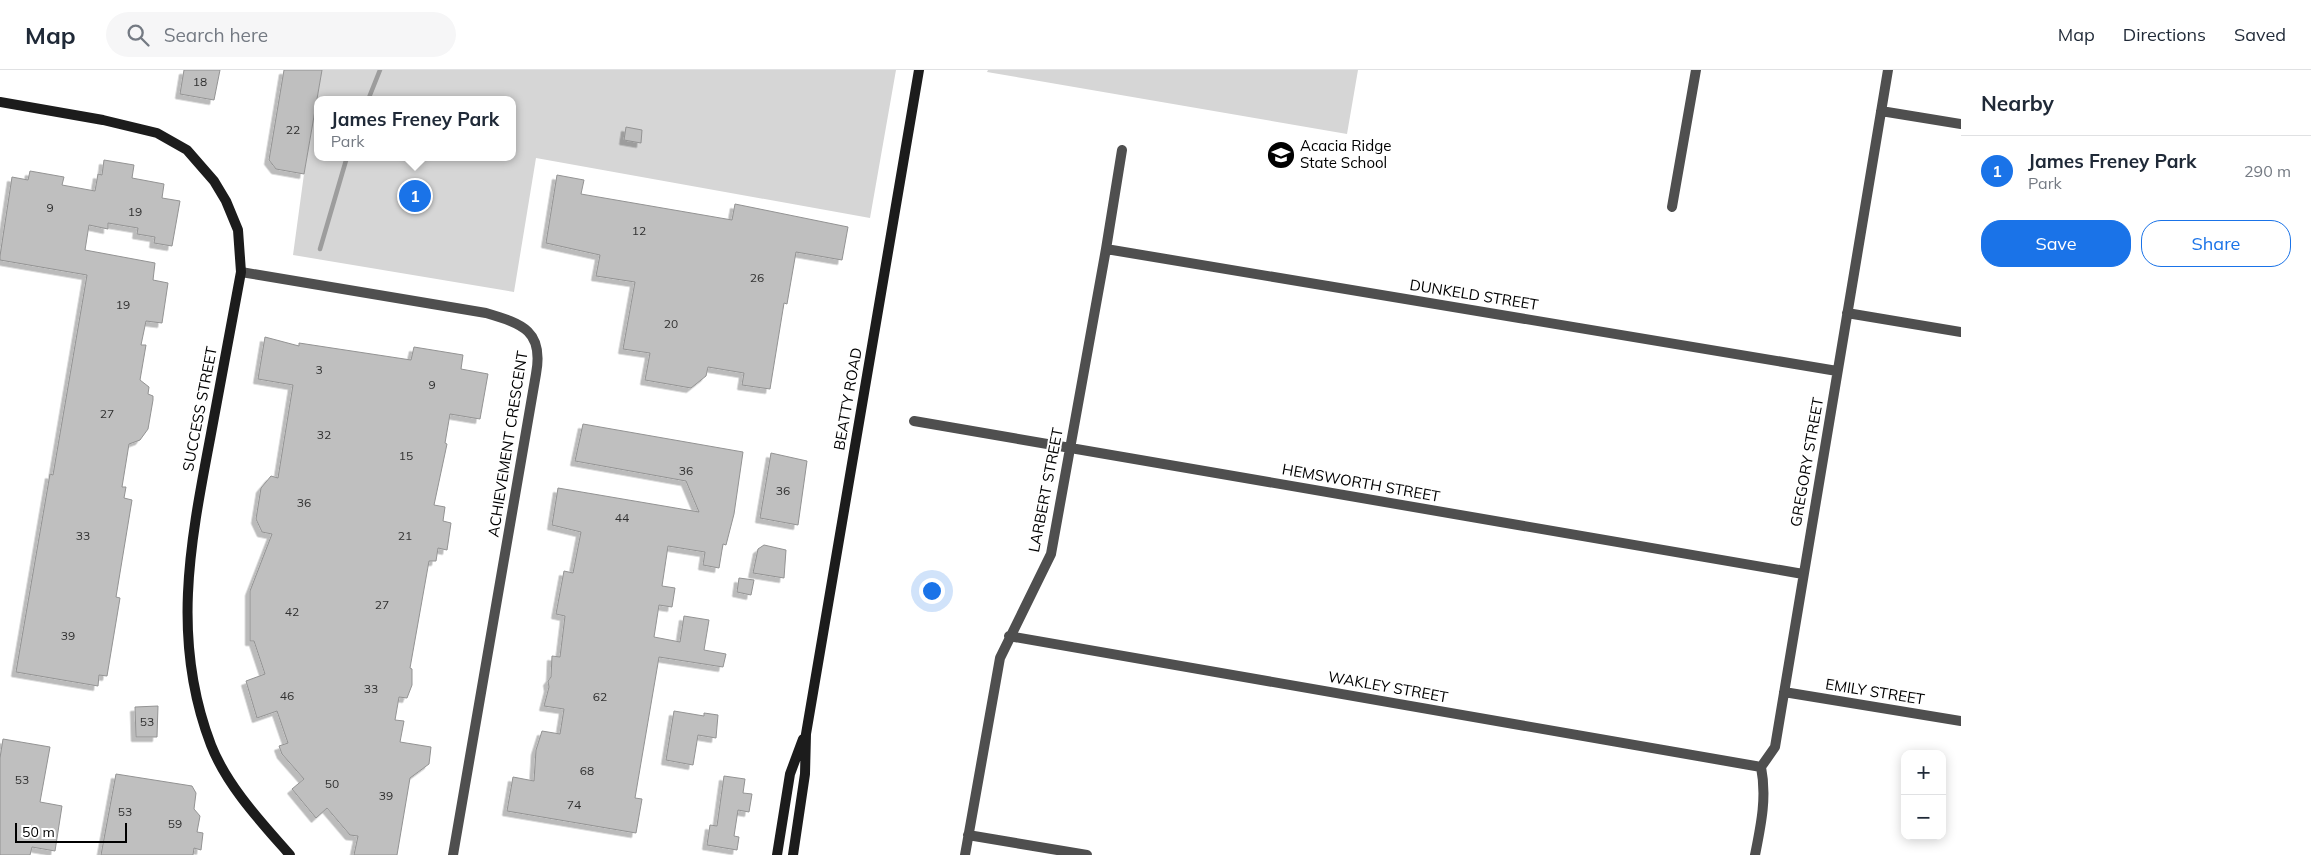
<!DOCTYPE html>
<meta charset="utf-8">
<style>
body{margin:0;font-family:Mulish,sans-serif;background:#f6f6f7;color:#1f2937}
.controls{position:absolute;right:15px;bottom:15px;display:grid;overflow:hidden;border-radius:10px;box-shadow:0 2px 12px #0003}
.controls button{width:45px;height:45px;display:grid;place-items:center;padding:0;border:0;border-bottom:1px solid #e0e1e3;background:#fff;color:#1f2937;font:25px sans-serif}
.scale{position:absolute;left:15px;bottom:12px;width:112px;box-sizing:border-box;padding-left:5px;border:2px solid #000;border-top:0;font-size:14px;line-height:18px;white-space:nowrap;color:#000;-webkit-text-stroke:4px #fff;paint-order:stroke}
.you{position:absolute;left:931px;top:520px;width:18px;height:18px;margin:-12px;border:4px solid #fff;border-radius:50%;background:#1a73e8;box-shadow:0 0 0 8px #1a73e833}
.badge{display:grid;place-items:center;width:32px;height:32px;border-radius:50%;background:#1a73e8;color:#fff;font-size:16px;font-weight:700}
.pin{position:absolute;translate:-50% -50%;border:2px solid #fff;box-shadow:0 1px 5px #0006}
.popup{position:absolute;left:314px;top:26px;width:202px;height:65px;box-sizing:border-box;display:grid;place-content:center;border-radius:10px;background:#fff;filter:drop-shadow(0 1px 4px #0005);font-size:16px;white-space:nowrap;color:#747a83}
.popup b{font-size:19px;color:#1f2937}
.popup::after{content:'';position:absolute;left:50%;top:100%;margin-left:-10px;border:10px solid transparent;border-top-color:#fff}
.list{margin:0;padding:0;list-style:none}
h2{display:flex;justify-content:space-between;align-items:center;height:65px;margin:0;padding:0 20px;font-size:21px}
h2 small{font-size:16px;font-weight:400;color:#747a83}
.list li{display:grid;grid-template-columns:32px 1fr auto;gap:15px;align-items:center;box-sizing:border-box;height:70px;padding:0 20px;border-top:1px solid #e0e1e3}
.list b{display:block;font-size:19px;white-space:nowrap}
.list p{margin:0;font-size:16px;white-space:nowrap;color:#747a83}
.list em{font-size:16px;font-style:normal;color:#747a83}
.actions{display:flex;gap:10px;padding:15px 20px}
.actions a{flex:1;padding:11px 0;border:1px solid #1a73e8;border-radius:20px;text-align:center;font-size:18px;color:#1a73e8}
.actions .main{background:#1a73e8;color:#fff}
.icon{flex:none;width:28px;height:28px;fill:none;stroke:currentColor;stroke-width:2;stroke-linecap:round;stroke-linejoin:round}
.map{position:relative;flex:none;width:1961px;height:785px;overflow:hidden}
header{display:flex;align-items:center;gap:30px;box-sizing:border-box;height:70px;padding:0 25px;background:#fff;border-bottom:1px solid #e0e1e3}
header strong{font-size:24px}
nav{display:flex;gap:28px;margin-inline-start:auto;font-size:18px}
.search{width:350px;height:45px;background:#f6f6f7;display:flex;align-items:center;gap:12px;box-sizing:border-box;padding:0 18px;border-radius:28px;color:#747a83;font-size:19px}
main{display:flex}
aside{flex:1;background:#fff}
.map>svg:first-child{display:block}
.green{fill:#d6d6d6;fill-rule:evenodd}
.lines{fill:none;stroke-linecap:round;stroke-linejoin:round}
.stream{stroke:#9d9d9d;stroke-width:4.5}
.building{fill:#bfbfbf;stroke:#939393;filter:url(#shadow)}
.street{stroke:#4f4f4f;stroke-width:10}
.secondary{stroke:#1c1c1c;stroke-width:10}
.labels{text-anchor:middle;stroke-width:4;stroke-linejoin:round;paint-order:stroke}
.number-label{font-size:12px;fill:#303030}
.poi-label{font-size:15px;fill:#000;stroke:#fff;text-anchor:start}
.street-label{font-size:15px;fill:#000;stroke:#fff}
</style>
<header>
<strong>Map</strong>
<div class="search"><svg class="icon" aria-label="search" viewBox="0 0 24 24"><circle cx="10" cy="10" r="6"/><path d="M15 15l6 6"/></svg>Search here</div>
<nav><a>Map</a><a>Directions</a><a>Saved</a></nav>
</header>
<main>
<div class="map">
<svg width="1961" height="785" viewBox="0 0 1961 785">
<defs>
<filter id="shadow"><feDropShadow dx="-4.5" dy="4.5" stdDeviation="0" flood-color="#0004"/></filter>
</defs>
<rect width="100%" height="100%" fill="#fff"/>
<path class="green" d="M 322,0 L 896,0 L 870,148 L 536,88 L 514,222 L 293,185 L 304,104 ZM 318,30 L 512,30 L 512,87 L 318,87 Z
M 988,0 L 1358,0 L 1347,64 L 987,2 Z"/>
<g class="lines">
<path class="stream" d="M 368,30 L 380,0
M 320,179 L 347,87"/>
</g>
<path class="building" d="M 184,0 L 220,0 L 214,30 L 180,24 Z
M 284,0 L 322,0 L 304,104 L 276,99 L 269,90 Z
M 626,57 L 642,60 L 641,73 L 624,70 Z
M 104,90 L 134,95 L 132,108 L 164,114 L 162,128 L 180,131 L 172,176 L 154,173 L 155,167 L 137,164 L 138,158 L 108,153 L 108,159 L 89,155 L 85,180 L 155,193 L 153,210 L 168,213 L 162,253 L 146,251 L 141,275 L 146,275 L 140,310 L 149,317 L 148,324 L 153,326 L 153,330 L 148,359 L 140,370 L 129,374 L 122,417 L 126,417 L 124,428 L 132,430 L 116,527 L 120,528 L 107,606 L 99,605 L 98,616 L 16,602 L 50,404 L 53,405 L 87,205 L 0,190 L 0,186 L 12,107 L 28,110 L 30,101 L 64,107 L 62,115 L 95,121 L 98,104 L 102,105 Z
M 557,105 L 584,110 L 581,124 L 732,150 L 735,134 L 848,157 L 842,190 L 796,182 L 787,234 L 784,233 L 770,319 L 742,315 L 744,303 L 708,297 L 706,306 L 691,318 L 645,310 L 650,283 L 623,279 L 635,212 L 596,206 L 600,185 L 546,173 Z
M 265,267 L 299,276 L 299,273 L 411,290 L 414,277 L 463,285 L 461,299 L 488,304 L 480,349 L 450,344 L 445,373 L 447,374 L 434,435 L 445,437 L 443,451 L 451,453 L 447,480 L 438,478 L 436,491 L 429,491 L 410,598 L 412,599 L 412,615 L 407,628 L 399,627 L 395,650 L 404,651 L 400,672 L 431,677 L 429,694 L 410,708 L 397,785 L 354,785 L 358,766 L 350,765 L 327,738 L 316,748 L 292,719 L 304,709 L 282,684 L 279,676 L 288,673 L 277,641 L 257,648 L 246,611 L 265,604 L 254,571 L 250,571 L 250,521 L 272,464 L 262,462 L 256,449 L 261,418 L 271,406 L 278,408 L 293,315 L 258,309 Z
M 583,354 L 743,382 L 734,444 L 726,475 L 723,474 L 719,498 L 703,495 L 705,482 L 668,476 L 662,516 L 675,518 L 672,537 L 659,535 L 654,567 L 680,572 L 684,546 L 709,550 L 704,580 L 726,584 L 723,597 L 659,587 L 635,728 L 642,729 L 636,763 L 507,741 L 513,707 L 534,711 L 536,680 L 542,661 L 560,664 L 564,639 L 544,636 L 549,617 L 548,611 L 551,607 L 552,586 L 560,587 L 565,546 L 556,544 L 564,501 L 573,503 L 581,462 L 552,455 L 558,418 L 699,442 L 686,411 L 575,391 Z
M 771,383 L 807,391 L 798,455 L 760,448 Z
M 764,475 L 786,480 L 784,508 L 753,503 L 758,479 Z
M 739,508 L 754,510 L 751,525 L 737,522 Z
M 158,636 L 157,667 L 136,667 L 135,637 Z
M 674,641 L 704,646 L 704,643 L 718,645 L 716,668 L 698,665 L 693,695 L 666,690 Z
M 3,669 L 50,677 L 40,732 L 62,736 L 55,781 L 32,777 L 30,785 L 0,785 L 0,688 Z
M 116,704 L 192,716 L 196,723 L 194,739 L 200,746 L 197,762 L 203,763 L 201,780 L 194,778 L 193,785 L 101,785 Z
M 724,706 L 745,709 L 743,723 L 752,724 L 749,742 L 738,740 L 734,766 L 739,767 L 737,780 L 707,775 L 710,755 L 717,756 Z"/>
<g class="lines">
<path class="street" d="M 1881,41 L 1961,54
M 1672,137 L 1696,0
M 1106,179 L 1837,301
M 241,202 L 486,243 C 523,254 544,261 536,304 L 453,785
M 1847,243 L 1961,262
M 914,351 L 1803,504
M 1009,566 L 1761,697
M 1784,622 L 1961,651
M 968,765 L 1087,785
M 965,785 L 1000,588 L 1051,484 L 1106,179 L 1122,80
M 1755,785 C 1761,755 1767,727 1761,697 L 1775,677 L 1888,0"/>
<path class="secondary" d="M 0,32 L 103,50 L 157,63 L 187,80 L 214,111 L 226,131 L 238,160 L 241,202 C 231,258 220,313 210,369 C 190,474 171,571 211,675 C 227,716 261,752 290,785
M 777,785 L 790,704 L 803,669
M 793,785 L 805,704 L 806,664 L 919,0"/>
</g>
<defs>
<symbol id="school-disc" viewBox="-11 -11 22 22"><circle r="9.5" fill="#000" stroke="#fff"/><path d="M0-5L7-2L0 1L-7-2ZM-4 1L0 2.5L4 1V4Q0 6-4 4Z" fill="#fff"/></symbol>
</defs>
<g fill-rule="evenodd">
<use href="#school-disc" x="1265" y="69" width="32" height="32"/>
</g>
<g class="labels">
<g class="number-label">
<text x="200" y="16">18</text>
<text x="293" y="64">22</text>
<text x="50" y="142">9</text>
<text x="135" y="146">19</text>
<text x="639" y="165">12</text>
<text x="757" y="212">26</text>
<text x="123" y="239">19</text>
<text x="671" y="258">20</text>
<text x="319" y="304">3</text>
<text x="432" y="319">9</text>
<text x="107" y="348">27</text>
<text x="324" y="369">32</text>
<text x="406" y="390">15</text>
<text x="686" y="405">36</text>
<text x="783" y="425">36</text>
<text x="304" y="437">36</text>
<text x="622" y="452">44</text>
<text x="83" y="470">33</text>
<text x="405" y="470">21</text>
<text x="382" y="539">27</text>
<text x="292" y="546">42</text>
<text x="68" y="570">39</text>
<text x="371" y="623">33</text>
<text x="287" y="630">46</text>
<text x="600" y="631">62</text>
<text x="147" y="656">53</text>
<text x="587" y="705">68</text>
<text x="22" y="714">53</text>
<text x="332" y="718">50</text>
<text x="386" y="730">39</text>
<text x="574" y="739">74</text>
<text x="125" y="746">53</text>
<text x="175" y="758">59</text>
</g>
<g class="poi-label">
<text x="1300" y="81">Acacia Ridge<tspan x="1300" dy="17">State School</tspan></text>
</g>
<g class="street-label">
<text transform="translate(1474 225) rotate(9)" y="5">DUNKELD STREET</text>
<text transform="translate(848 329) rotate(-80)" y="5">BEATTY ROAD</text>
<text transform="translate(200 339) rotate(-79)" y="5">SUCCESS STREET</text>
<text transform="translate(508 374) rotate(-81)" y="5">ACHIEVEMENT CRESCENT</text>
<text transform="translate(1807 392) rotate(-80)" y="5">GREGORY STREET</text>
<text transform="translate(1361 413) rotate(10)" y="5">HEMSWORTH STREET</text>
<text transform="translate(1046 420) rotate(-79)" y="5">LARBERT STREET</text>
<text transform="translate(1388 617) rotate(10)" y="5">WAKLEY STREET</text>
<text transform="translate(1875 622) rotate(9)" y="5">EMILY STREET</text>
</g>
</g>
</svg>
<div class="controls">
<button>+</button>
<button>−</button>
</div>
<div class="scale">50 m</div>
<div class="you"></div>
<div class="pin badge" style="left:415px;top:126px">1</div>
<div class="popup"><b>James Freney Park</b>Park</div>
</div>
<aside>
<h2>Nearby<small></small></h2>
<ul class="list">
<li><span class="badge">1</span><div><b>James Freney Park</b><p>Park</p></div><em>290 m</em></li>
</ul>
<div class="actions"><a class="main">Save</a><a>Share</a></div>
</aside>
</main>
